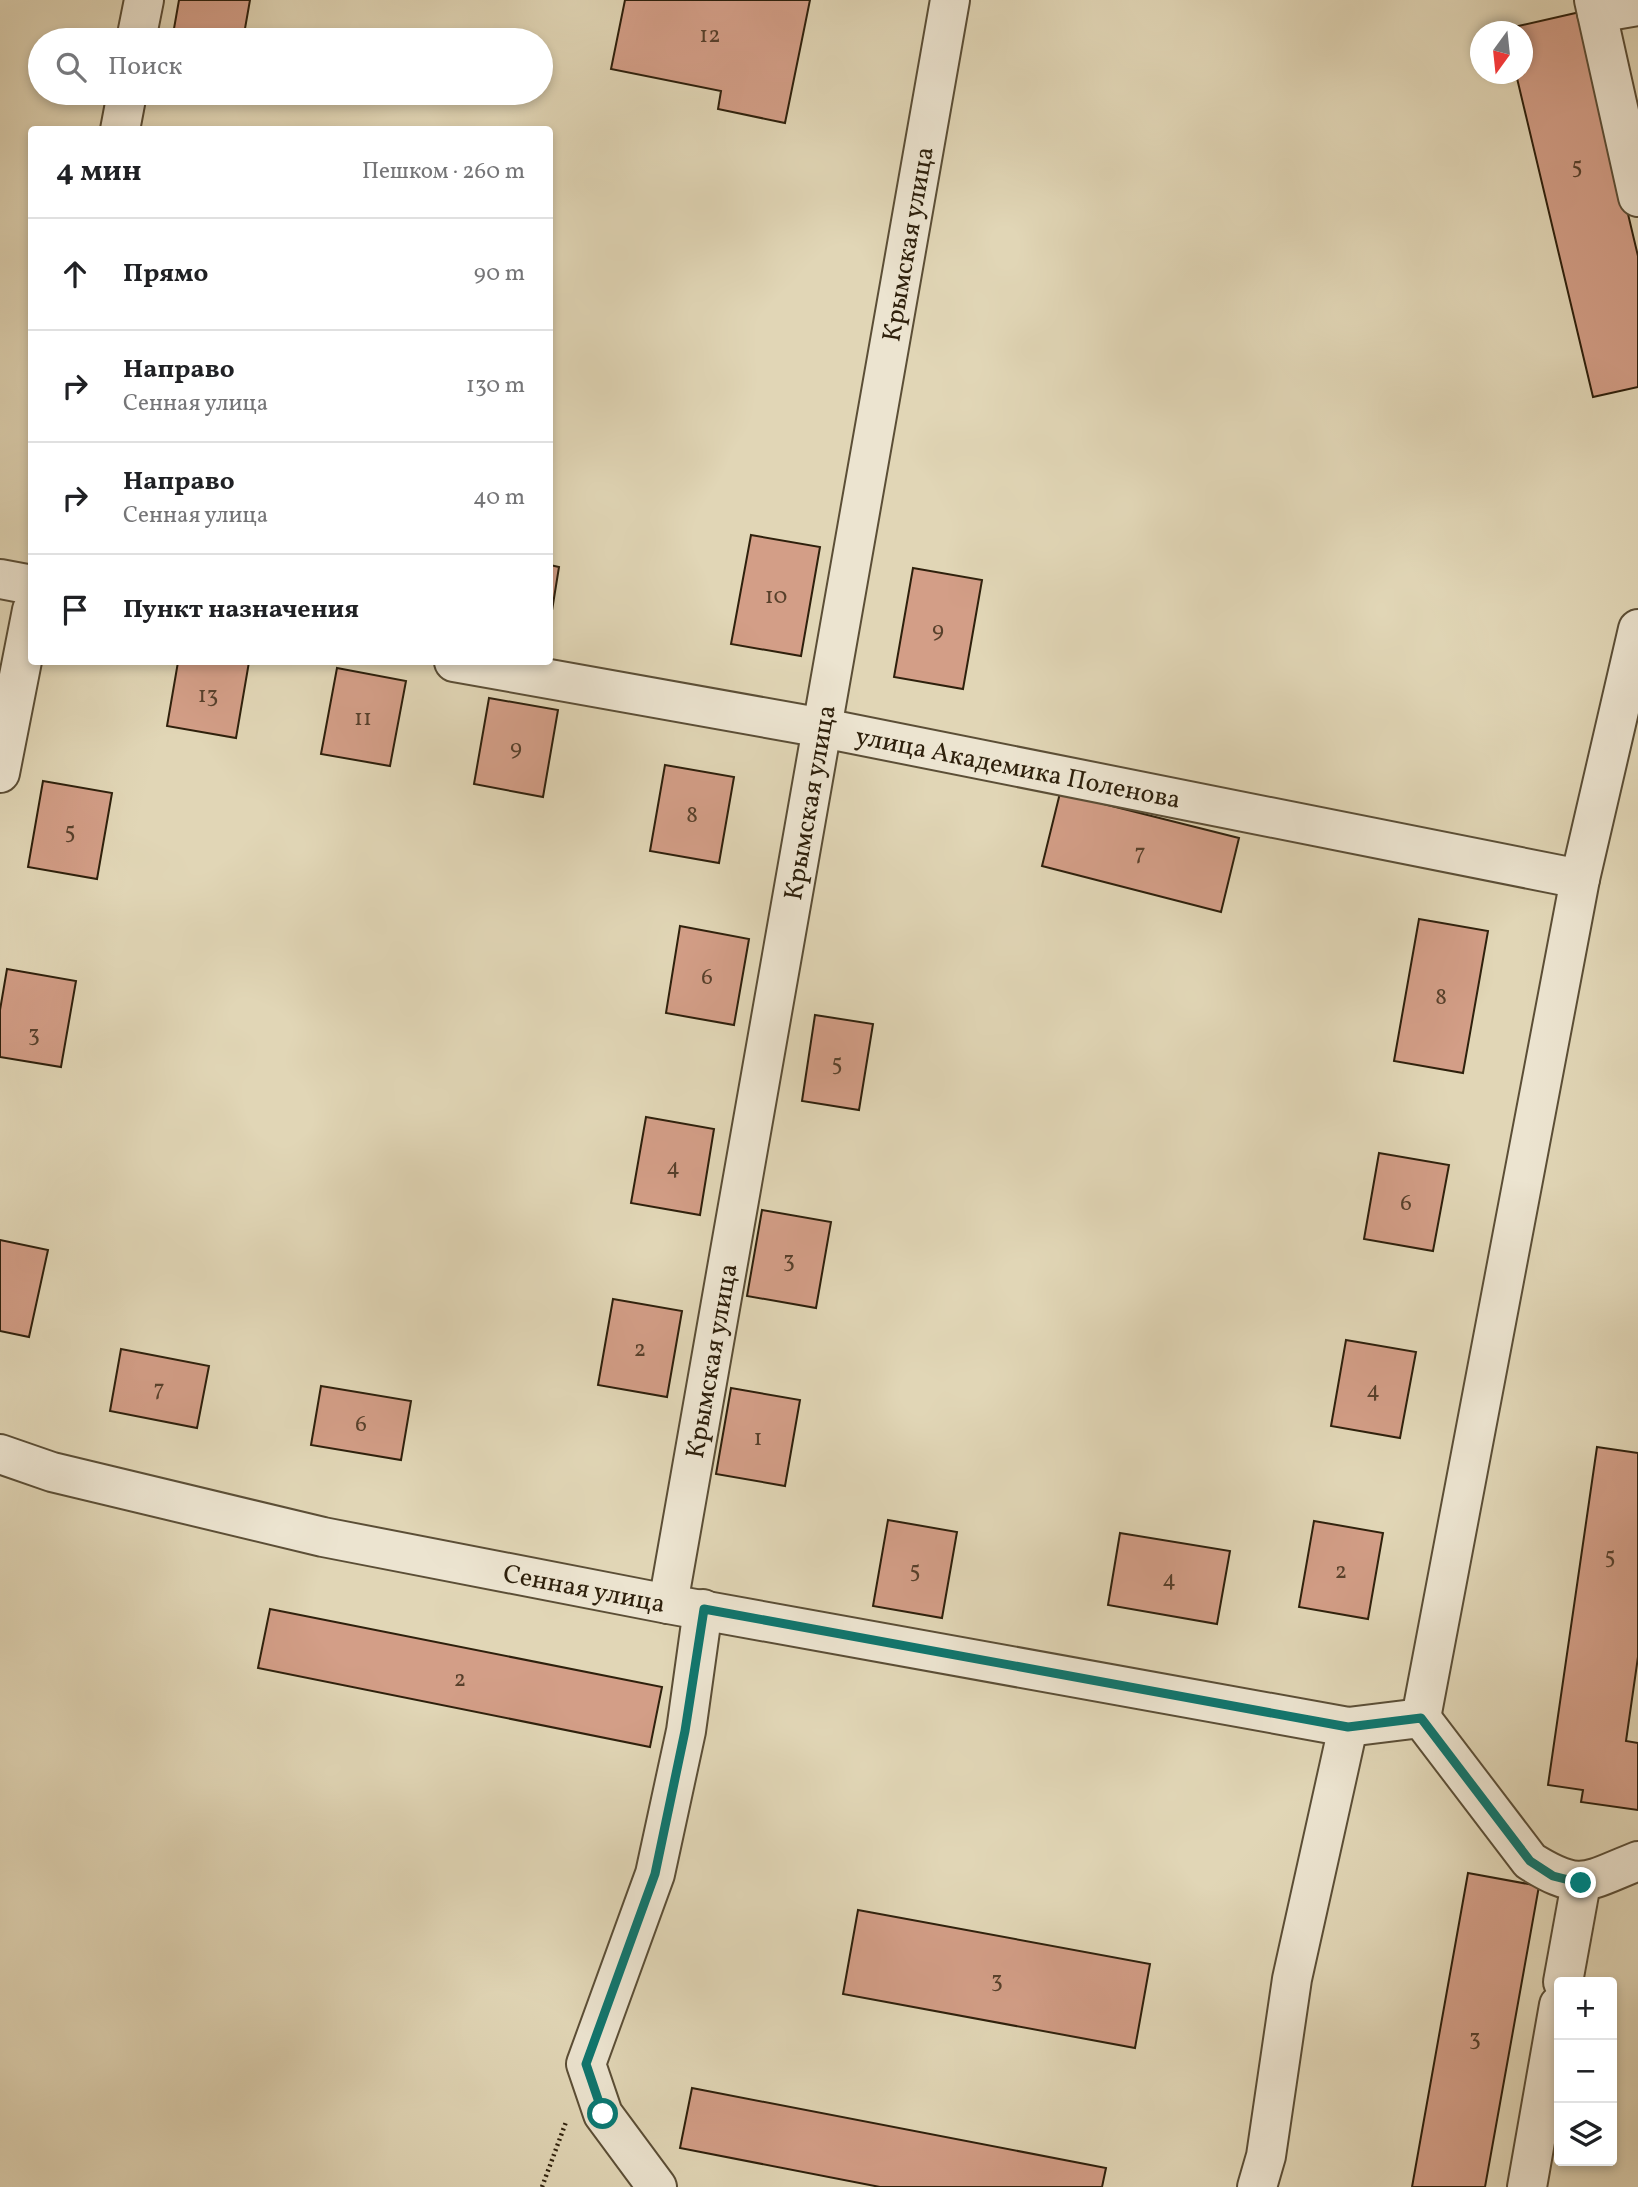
<!DOCTYPE html>
<html lang="ru">
<meta charset="utf-8">
<style>
body{margin:0;font-family:Vollkorn,serif;background:#f6f6f6;color:#202124}
.controls{position:absolute;right:21px;bottom:21px;display:grid;overflow:hidden;border-radius:7px;box-shadow:0 4px 10px #0003}
.controls button{width:63px;height:63px;display:grid;place-items:center;padding:0;border:0;border-bottom:2px solid #e0e0e0;background:#fff;color:#202124;font:35px sans-serif}
.compass{position:absolute;left:1470px;top:21px;width:63px;height:63px;border-radius:50%;background:#fff;box-shadow:0 4px 10px #0003;rotate:195deg}
.stop{position:absolute;width:21px;height:21px;margin:-16px;border:5px solid #0f766e;border-radius:50%;background:#fff}
.stop.end{background:#0f766e;border-color:#fff;box-shadow:0 2px 7px #0008}
.list{margin:0;padding:0;list-style:none}
h2{display:flex;justify-content:space-between;align-items:center;height:91px;margin:0;padding:0 28px;font-size:30px}
h2 small{font-size:23px;font-weight:400;color:#757577}
.list li{display:grid;grid-template-columns:46px 1fr auto;gap:21px;align-items:center;box-sizing:border-box;height:112px;padding:0 28px;border-top:2px solid #e0e0e0}
.list b{display:block;font-size:26px;white-space:nowrap}
.list p{margin:0;font-size:23px;white-space:nowrap;color:#757577}
.list em{font-size:23px;font-style:normal;color:#757577}
.icon{flex:none;width:38px;height:38px;fill:none;stroke:currentColor;stroke-width:2;stroke-linecap:round;stroke-linejoin:round}
.map{position:relative;flex:none;width:1638px;height:2187px;overflow:hidden}
.search{position:absolute;background:#fff;box-shadow:0 4px 10px #0003;left:28px;top:28px;width:525px;height:77px;display:flex;align-items:center;gap:18px;box-sizing:border-box;padding:0 24px;border-radius:38px;color:#757577;font-size:26px}
.panel{position:absolute;background:#fff;box-shadow:0 4px 10px #0003;left:28px;top:126px;width:525px;height:539px;border-radius:7px}
.map>svg:first-child{display:block}
.building{fill:#d39e87;stroke:#2e200c;stroke-width:2}
.lines{fill:none;stroke-linecap:round;stroke-linejoin:round}
.minor-casing{stroke:#5b4e36;stroke-width:42}
.path{stroke:#2e200c;stroke-width:4.5;stroke-dasharray:2 3.5;stroke-linecap:butt}
.minor{stroke:#ece4d0;stroke-width:38}
.route{stroke:#0f766e;stroke-width:9}
.labels{text-anchor:middle;stroke-width:7;stroke-linejoin:round;paint-order:stroke}
.number-label{font-size:23px;fill:#57402b}
.street-label{font-size:26px;fill:#2e200c;stroke:#ece4d0}
</style>
<div class="map">
<svg width="1638" height="2187" viewBox="0 0 1638 2187">
<rect width="100%" height="100%" fill="#e1d6b6"/>
<filter id="stains"><feTurbulence type="fractalNoise" baseFrequency=".00286" numOctaves="4"/><feColorMatrix values="0 0 0 0 .2 0 0 0 0 .09 0 0 0 0 .02 0 0 0 .5 -.17"/></filter>
<radialGradient id="worn" r=".72"><stop offset=".6" stop-color="#630" stop-opacity="0"/><stop offset="1" stop-color="#630" stop-opacity=".3"/></radialGradient>
<path class="building" d="M 179,0 L 250,0 L 243,40 L 172,40 Z
M 625,0 L 810,0 L 785,123 L 718,109 L 721,91 L 611,69 Z
M 1580,12 L 1638,256 L 1638,387 L 1593,397 L 1516,74 L 1522,74 L 1522,32 L 1505,29 Z
M 751,535 L 820,547 L 801,656 L 731,644 Z
M 550,565 L 559,567 L 550,623 Z
M 913,568 L 982,580 L 963,689 L 894,677 Z
M 178,662 L 249,662 L 236,738 L 167,726 Z
M 337,668 L 406,681 L 390,766 L 321,754 Z
M 489,698 L 558,710 L 543,797 L 474,784 Z
M 665,765 L 734,777 L 719,863 L 650,851 Z
M 43,781 L 112,793 L 97,879 L 28,867 Z
M 1060,793 L 1239,838 L 1221,912 L 1042,866 Z
M 1419,919 L 1488,931 L 1463,1073 L 1394,1061 Z
M 680,926 L 749,939 L 734,1025 L 666,1013 Z
M 7,969 L 76,981 L 61,1067 L 0,1057 L 0,1010 Z
M 815,1015 L 873,1024 L 859,1110 L 802,1101 Z
M 646,1117 L 714,1129 L 700,1215 L 631,1203 Z
M 1379,1153 L 1449,1165 L 1433,1251 L 1364,1239 Z
M 762,1210 L 831,1222 L 816,1308 L 747,1296 Z
M 0,1240 L 48,1250 L 29,1337 L 0,1331 Z
M 613,1299 L 682,1311 L 667,1397 L 598,1385 Z
M 1346,1340 L 1416,1352 L 1400,1438 L 1331,1426 Z
M 121,1349 L 209,1366 L 197,1428 L 110,1411 Z
M 321,1386 L 411,1401 L 401,1460 L 311,1445 Z
M 731,1388 L 800,1400 L 785,1486 L 716,1474 Z
M 1597,1447 L 1638,1453 L 1638,1657 L 1626,1741 L 1638,1743 L 1638,1810 L 1581,1802 L 1583,1790 L 1548,1785 Z
M 888,1520 L 957,1532 L 942,1618 L 873,1606 Z
M 1314,1521 L 1383,1533 L 1368,1619 L 1299,1607 Z
M 1120,1533 L 1230,1551 L 1217,1624 L 1108,1605 Z
M 270,1609 L 662,1687 L 650,1747 L 258,1668 Z
M 1468,1873 L 1539,1886 L 1485,2187 L 1412,2187 Z
M 858,1910 L 1150,1964 L 1135,2048 L 843,1994 Z
M 692,2088 L 1106,2168 L 1102,2187 L 880,2187 L 680,2148 Z"/>
<g class="lines">
<defs>
<g id="minor">
<path d="M 1594,0 L 1638,197"/>
<path d="M 1597,13 L 1638,6"/>
<path d="M 136,40 L 144,0"/>
<path d="M 120,130 L 127,93"/>
<path d="M 0,579 L 32,585"/>
<path id="s1" d="M 454,662 L 823,728 L 1580,879"/>
<path d="M 0,773 L 32,610"/>
<path id="s2" d="M 0,1454 L 52,1472 L 323,1537 L 668,1604 L 1348,1727 L 1421,1718 L 1530,1861 C 1581,1893 1587,1881 1638,1861"/>
<path id="s3" d="M 668,1604 L 950,0"/>
<path d="M 1421,1718 L 1580,879 L 1638,629"/>
<path d="M 1563,1982 L 1581,1883"/>
<path d="M 657,2187 L 603,2114 L 586,2064 L 655,1874 L 686,1731 L 703,1609"/>
<path d="M 1257,2187 L 1266,2156 L 1292,1979 L 1348,1727"/>
<path d="M 1527,2187 L 1559,2005"/>
</g>
</defs>
<use href="#minor" class="minor-casing"/>
<path class="path" d="M 542,2187 L 566,2122"/>
<use href="#minor" class="minor"/>
</g>
<g class="lines">
<path class="route" d="M 603,2114 L 586,2064 L 655,1874 L 685,1731 L 704,1609 L 1348,1727 L 1421,1718 L 1530,1861 L 1553,1876 L 1581,1883"/>
</g>
<g class="labels">
<g class="number-label">
<text x="710" y="42">12</text>
<text x="1577" y="173">5</text>
<text x="776" y="603">10</text>
<text x="938" y="637">9</text>
<text x="208" y="702">13</text>
<text x="363" y="725">11</text>
<text x="516" y="755">9</text>
<text x="692" y="822">8</text>
<text x="70" y="838">5</text>
<text x="1140" y="860">7</text>
<text x="707" y="984">6</text>
<text x="1441" y="1004">8</text>
<text x="34" y="1041">3</text>
<text x="837" y="1070">5</text>
<text x="673" y="1174">4</text>
<text x="1406" y="1210">6</text>
<text x="789" y="1267">3</text>
<text x="640" y="1356">2</text>
<text x="159" y="1396">7</text>
<text x="1373" y="1397">4</text>
<text x="361" y="1431">6</text>
<text x="758" y="1445">1</text>
<text x="1610" y="1563">5</text>
<text x="915" y="1577">5</text>
<text x="1341" y="1578">2</text>
<text x="1169" y="1586">4</text>
<text x="460" y="1686">2</text>
<text x="997" y="1987">3</text>
<text x="1475" y="2045">3</text>
</g>
<g class="street-label">
<text dy="9" stroke="none"><textPath href="#s3" startOffset="1381">Крымская улица</textPath></text>
<text dy="9" stroke="none"><textPath href="#s1" startOffset="574">улица Академика Поленова</textPath></text>
<text dy="9" stroke="none"><textPath href="#s3" startOffset="814">Крымская улица</textPath></text>
<text dy="9" stroke="none"><textPath href="#s3" startOffset="247">Крымская улица</textPath></text>
<text dy="9" stroke="none"><textPath href="#s2" startOffset="600">Сенная улица</textPath></text>
</g>
</g>
<rect width="100%" height="100%" filter="url(#stains)"/>
<rect width="100%" height="100%" fill="url(#worn)"/>
</svg>
<div class="controls">
<button>+</button>
<button>−</button>
<button><svg class="icon" aria-label="layers" viewBox="0 0 24 24"><path d="M12 4l9 5-9 5-9-5zM3 14l9 5 9-5"/></svg></button>
</div>
<svg class="compass" viewBox="-18 -18 36 36"><path d="M0-13l5 13h-10z" fill="#e53935"/><path d="M0 13l5-13h-10z" fill="#757577"/></svg>
<div class="stop" style="left:603px;top:2114px"></div>
<div class="stop end" style="left:1581px;top:1883px"></div>
<div class="search"><svg class="icon" aria-label="search" viewBox="0 0 24 24"><circle cx="10" cy="10" r="6"/><path d="M15 15l6 6"/></svg>Поиск</div>
<section class="panel">
<h2>4 мин<small>Пешком · 260 m</small></h2>
<ul class="list">
<li><svg class="icon" aria-label="ahead" viewBox="0 0 24 24"><path d="M12 20V5M6 11l6-6 6 6"/></svg><div><b>Прямо</b></div><em>90 m</em></li>
<li><svg class="icon" aria-label="right" viewBox="0 0 24 24"><path d="M7 20v-9h11M14 6l5 5-5 5"/></svg><div><b>Направо</b><p>Сенная улица</p></div><em>130 m</em></li>
<li><svg class="icon" aria-label="right" viewBox="0 0 24 24"><path d="M7 20v-9h11M14 6l5 5-5 5"/></svg><div><b>Направо</b><p>Сенная улица</p></div><em>40 m</em></li>
<li><svg class="icon" aria-label="arrive" viewBox="0 0 24 24"><path d="M6 21V4h12l-3 4 3 4H6"/></svg><div><b>Пункт назначения</b></div></li>
</ul>
</section>
</div>
